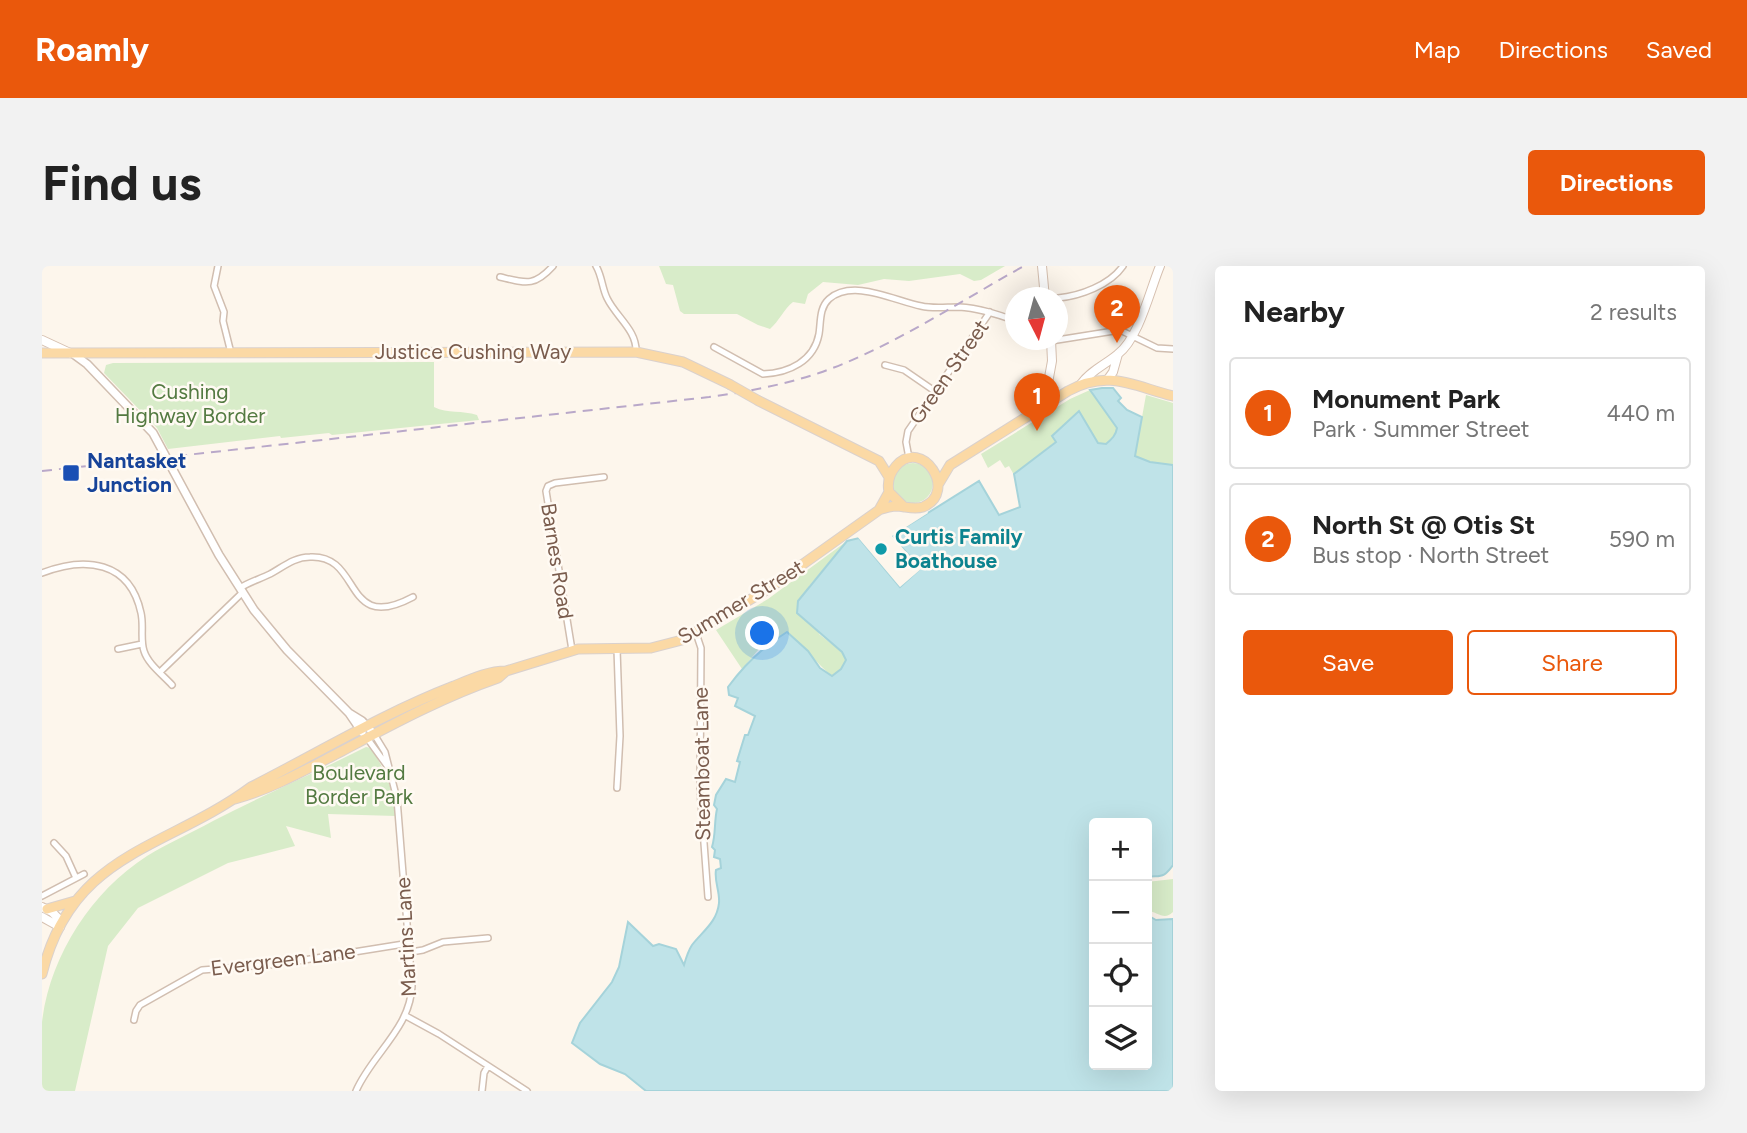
<!DOCTYPE html>
<meta charset="utf-8">
<style>
body{margin:0;font-family:Figtree,sans-serif;background:#f2f2f2;color:#222}
.controls{position:absolute;right:21px;bottom:21px;display:grid;overflow:hidden;border-radius:7px;box-shadow:0 7px 28px #0002}
.controls button{width:63px;height:63px;display:grid;place-items:center;padding:0;border:0;border-bottom:2px solid #e0e0e0;background:#fff;color:#222;font:35px sans-serif}
.compass{position:absolute;left:963px;top:21px;width:63px;height:63px;border-radius:50%;background:#fff;box-shadow:0 7px 28px #0002;rotate:174deg}
.you{position:absolute;left:721px;top:368px;width:24px;height:24px;margin:-18px;border:5px solid #fff;border-radius:50%;background:#1a73e8;box-shadow:0 0 0 10px #1a73e833}
.badge{display:grid;place-items:center;width:46px;height:46px;border-radius:50%;background:#ea580c;color:#fff;font-size:23px;font-weight:700}
.pin{position:absolute;translate:-50% -58px;filter:drop-shadow(0 2px 4px #0008)}
.pin::after{content:'';position:absolute;top:37px;width:24px;height:21px;background:inherit;clip-path:polygon(0 0,100% 0,50% 100%)}
.list{margin:0;padding:0;list-style:none}
h2{display:flex;justify-content:space-between;align-items:center;height:91px;margin:0;padding:0 28px;font-size:30px}
h2 small{font-size:23px;font-weight:400;color:#767676}
.list li{display:grid;grid-template-columns:46px 1fr auto;gap:21px;align-items:center;box-sizing:border-box;height:112px;margin:0 14px 14px;padding:0 14px;border:2px solid #e0e0e0;border-radius:7px}
.list b{display:block;font-size:26px;white-space:nowrap}
.list p{margin:0;font-size:23px;white-space:nowrap;color:#767676}
.list em{font-size:23px;font-style:normal;color:#767676}
.actions{display:flex;gap:14px;padding:21px 28px}
.actions a{flex:1;padding:16px 0;border:2px solid #ea580c;border-radius:7px;text-align:center;font-size:24px;color:#ea580c}
.actions .main{background:#ea580c;color:#fff}
.icon{flex:none;width:38px;height:38px;fill:none;stroke:currentColor;stroke-width:2;stroke-linecap:round;stroke-linejoin:round}
.map{position:relative;flex:none;width:1131px;height:825px;overflow:hidden;border-radius:7px}
header{display:flex;align-items:center;gap:42px;box-sizing:border-box;height:98px;padding:0 35px;background:#ea580c;color:#fff}
header strong{font-size:33px}
nav{display:flex;gap:38px;margin-inline-start:auto;font-size:24px}
.intro{display:flex;align-items:center;justify-content:space-between;box-sizing:border-box;height:168px;padding:0 42px}
h1{margin:0;font-size:49px}
.button{padding:18px 32px;border-radius:7px;background:#ea580c;color:#fff;font-size:24px;font-weight:700}
main{display:flex;gap:42px;padding:0 42px}
aside{flex:1;background:#fff;border-radius:7px;box-shadow:0 7px 28px #0002}
.map>svg:first-child{display:block}
.green{fill:#d8ecc9}
.water{fill:#bfe3e8;stroke:#a5d3da;stroke-width:2}
.pier{fill:#fdf6ec}
.lines{fill:none;stroke-linecap:round;stroke-linejoin:round}
.minor-casing{stroke:#d1beb0;stroke-width:8}
.tertiary-casing{stroke:#d1beb0;stroke-width:10}
.secondary-casing{stroke:#d6c0b0;stroke-width:10}
.primary-casing{stroke:#dad1cd;stroke-width:11}
.minor{stroke:#fff;stroke-width:5}
.tertiary{stroke:#fff;stroke-width:7}
.secondary{stroke:#fff;stroke-width:8}
.primary{stroke:#fbd9a5;stroke-width:9}
.rail{stroke:#b9a8c9;stroke-width:2;stroke-dasharray:10 7;stroke-linecap:butt}
.primary-bridge-casing{stroke:#dad1cd;stroke-width:11;stroke-linecap:butt}
.primary-bridge{stroke:#fbd9a5;stroke-width:9}
.transit-dot{fill:#1a4fb4;stroke:#fffaf3;stroke-width:2.5}
.culture-dot{fill:#0f9aa8;stroke:#fffaf3;stroke-width:2.5}
.labels{text-anchor:middle;stroke-width:5;stroke-linejoin:round;paint-order:stroke}
.street-label{font-size:21px;fill:#7a5c4d;stroke:#fffaf3}
.park-label{font-size:21px;fill:#537a41;stroke:#fffaf3}
.transit-label{font-size:21px;font-weight:bold;fill:#164399;stroke:#fffaf3;text-anchor:start}
.culture-label{font-size:21px;font-weight:bold;fill:#0d838f;stroke:#fffaf3;text-anchor:start}
</style>
<header>
<strong>Roamly</strong>
<nav><a>Map</a><a>Directions</a><a>Saved</a></nav>
</header>
<div class="intro"><h1>Find us</h1><a class="button">Directions</a></div>
<main>
<div class="map">
<svg width="1131" height="825" viewBox="0 0 1131 825">
<rect width="100%" height="100%" fill="#fdf6ec"/>
<path class="green" d="M 617,0 L 963,0 L 939,14 L 932,15 L 918,8 L 867,15 L 842,13 L 816,19 L 781,16 L 766,28 L 763,38 L 751,36 C 742,43 737,55 728,63 L 716,59 L 695,48 L 642,48 L 638,45 L 631,19 L 624,18 Z
M 392,96 L 392,141 C 406,148 420,144 435,149 L 437,154 L 290,169 L 287,167 L 239,172 L 238,170 L 126,183 L 115,162 L 62,107 L 64,99 L 71,97 Z
M 1048,124 L 1075,162 L 1074,169 L 1064,178 L 1056,177 L 1037,145 L 1014,175 L 972,209 L 967,200 L 963,202 L 958,194 L 946,202 L 939,188 L 1028,133 Z
M 1104,129 L 1131,137 L 1131,199 L 1108,196 L 1093,190 Z
M851 217a20 20 0 1 1 40 0a20 20 0 1 1-40 0Z
M 805,275 L 767,320 L 777,368 L 800,386 L 804,394 L 799,403 L 790,410 L 786,407 L 745,366 L 717,383 L 700,403 L 674,364 L 726,333 Z
M 324,481 L 329,482 C 343,504 352,524 354,550 L 286,548 L 289,572 L 244,560 L 253,580 L 186,597 L 96,642 L 66,680 L 33,825 L 0,825 C 0,803 0,778 0,756 C 8,690 49,626 105,590 C 126,577 149,567 171,555 C 221,529 273,507 324,481 Z
M 1131,613 L 1131,646 C 1122,655 1116,646 1106,645 L 1105,616 Z"/>
<path class="water" d="M 1060,122 L 1071,122 L 1079,132 L 1076,135 L 1085,144 L 1100,151 L 1093,190 L 1108,196 L 1131,199 L 1131,599 C 1121,613 1119,609 1105,611 L 1105,557 L 1052,557 L 1052,799 L 1105,799 L 1105,649 L 1114,654 L 1131,653 L 1131,825 L 604,825 L 583,808 L 558,798 L 530,777 L 538,757 L 570,716 L 577,701 L 586,656 L 611,680 L 617,678 L 634,683 L 642,699 C 644,692 646,685 650,679 C 661,665 675,656 677,637 C 678,625 672,615 674,604 L 679,602 L 678,593 L 672,591 L 673,584 L 670,581 C 674,568 672,556 675,543 L 672,539 L 674,529 L 684,513 L 693,516 L 698,496 L 695,495 L 703,469 L 706,469 L 713,450 L 693,440 L 696,432 L 687,429 L 686,421 C 703,398 720,381 745,366 L 766,385 L 778,402 L 790,410 L 799,403 L 804,394 L 800,386 L 755,347 L 756,335 L 805,275 L 817,272 L 858,321 L 879,302 L 849,270 L 937,215 L 957,249 L 978,241 L 972,208 L 1014,176 L 1010,170 L 1037,145 L 1056,177 L 1064,178 C 1070,173 1074,169 1075,162 L 1048,124 Z"/>
<path class="pier" d="M 885,245 L 886,247 L 850,270 L 879,303 L 858,321 L 814,269 L 819,269 L 859,316 L 874,302 L 846,269 Z"/>
<g class="lines">
<defs>
<path id="minor" d="M 176,0 L 172,20 L 182,46 L 181,55 L 189,87
M 554,0 C 560,10 560,22 565,32 C 574,51 595,64 594,86
M 458,11 C 484,17 492,21 511,0
M 1016,32 C 1038,30 1068,19 1081,0
M 1009,75 L 1078,64 L 1115,82 L 1131,83
M 672,81 L 721,108 C 747,107 772,95 777,68 C 779,56 777,42 787,33 C 811,12 853,35 879,40 C 891,43 904,41 917,41 C 937,42 955,48 974,55
M 843,99 L 862,104 L 894,126
M 867,192 L 864,176 L 866,165 L 948,46
M 0,307 C 43,290 88,295 99,347 C 102,360 98,373 102,385 C 106,398 121,409 130,419
M 198,322 C 207,316 218,313 228,308 C 241,301 252,291 268,291 C 321,288 300,369 371,331
M 654,367 L 659,382 L 658,523 L 666,631
M 76,383 L 100,378
M 575,383 L 578,470 L 575,522
M 530,384 L 504,225 L 506,220 L 513,217 L 562,211
M 118,406 L 201,326
M 325,472 L 346,501
M 12,577 L 24,590 L 34,612
M 0,630 L 42,608
M 369,686 L 381,684 L 401,676 L 446,672
M 364,750 L 397,768 L 485,825
M 92,754 L 94,745 L 98,739 L 160,704 L 237,698 L 368,677
M 314,825 C 330,788 368,763 370,720 L 355,533 L 343,486 L 332,468
M 440,825 L 442,807 L 446,800"/>
<path id="tertiary" d="M 30,87 L 45,98 L 111,167 L 177,289 L 212,344 L 245,384 L 307,447 L 320,466
M 307,447 L 320,455 L 332,468"/>
<path id="secondary" d="M 1000,0 L 1003,32
M 0,74 L 28,87
M 1066,113 L 1071,106 L 1076,88
M 1039,118 C 1049,104 1063,99 1076,88 C 1097,72 1108,24 1118,0
M 1006,138 L 1004,128 L 1010,95 L 1009,74
M 0,641 L 10,646 L 20,656
M 0,651 L 18,661"/>
<path id="primary" d="M 0,87 L 594,86 L 641,96 L 687,118
M 717,135 L 837,195 L 847,211
M 896,219 L 908,199 L 1026,125 C 1066,103 1091,120 1131,130
M 837,244 C 842,242 848,241 853,240 C 863,240 871,244 881,241 C 917,226 880,170 854,200 C 847,208 845,216 847,226 L 862,241
M 193,533 C 230,523 265,503 300,485 C 351,458 401,431 456,412 L 464,405 L 536,383 L 609,382 L 640,374 L 726,323 L 837,244 L 847,226
M 5,643 L 33,635
M 0,708 C 30,585 124,584 209,521 C 276,487 342,447 412,420 C 429,413 446,405 464,405"/>
</defs>
<use href="#minor" class="minor-casing"/>
<use href="#tertiary" class="tertiary-casing"/>
<use href="#secondary" class="secondary-casing"/>
<use href="#primary" class="primary-casing"/>
<use href="#minor" class="minor"/>
<use href="#tertiary" class="tertiary"/>
<use href="#secondary" class="secondary"/>
<use href="#primary" class="primary"/>
<path class="rail" d="M 0,205 L 667,131 C 704,126 741,119 777,107 C 849,82 915,37 982,0"/>
<defs>
<path id="primary-bridge" d="M 687,118 L 717,135"/>
</defs>
<use href="#primary-bridge" class="primary-bridge-casing"/>
<use href="#primary-bridge" class="primary-bridge"/>
</g>
<rect class="transit-dot" x="20" y="198" width="18" height="18" rx="3.5"/>
<circle class="culture-dot" cx="839" cy="283" r="7"/>
<g class="labels">
<g class="street-label">
<text x="431" y="93">Justice Cushing Way</text>
<text transform="translate(907 106) rotate(-55)" y="7">Green Street</text>
<text transform="translate(515 295) rotate(81)" y="7">Barnes Road</text>
<text transform="translate(699 336) rotate(-31)" y="7">Summer Street</text>
<text transform="translate(660 498) rotate(-91)" y="7">Steamboat Lane</text>
<text transform="translate(364 671) rotate(-93)" y="7">Martins Lane</text>
<text transform="translate(241 694) rotate(-7)" y="7">Evergreen Lane</text>
</g>
<g class="park-label">
<text x="148" y="133">Cushing<tspan x="148" dy="24">Highway Border</tspan></text>
<text x="317" y="514">Boulevard<tspan x="317" dy="24">Border Park</tspan></text>
</g>
<g class="transit-label">
<text x="45" y="202">Nantasket<tspan x="45" dy="24">Junction</tspan></text>
</g>
<g class="culture-label">
<text x="853" y="278">Curtis Family<tspan x="853" dy="24">Boathouse</tspan></text>
</g>
</g>
</svg>
<div class="controls">
<button>+</button>
<button>−</button>
<button><svg class="icon" aria-label="locate" viewBox="0 0 24 24"><circle cx="12" cy="12" r="6"/><path d="M12 2v4M12 18v4M2 12h4M18 12h4"/></svg></button>
<button><svg class="icon" aria-label="layers" viewBox="0 0 24 24"><path d="M12 4l9 5-9 5-9-5zM3 14l9 5 9-5"/></svg></button>
</div>
<svg class="compass" viewBox="-18 -18 36 36"><path d="M0-13l5 13h-10z" fill="#e53935"/><path d="M0 13l5-13h-10z" fill="#767676"/></svg>
<div class="you"></div>
<div class="pin badge" style="left:995px;top:165px">1</div>
<div class="pin badge" style="left:1075px;top:77px">2</div>
</div>
<aside>
<h2>Nearby<small>2 results</small></h2>
<ul class="list">
<li><span class="badge">1</span><div><b>Monument Park</b><p>Park · Summer Street</p></div><em>440 m</em></li>
<li><span class="badge">2</span><div><b>North St @ Otis St</b><p>Bus stop · North Street</p></div><em>590 m</em></li>
</ul>
<div class="actions"><a class="main">Save</a><a>Share</a></div>
</aside>
</main>
